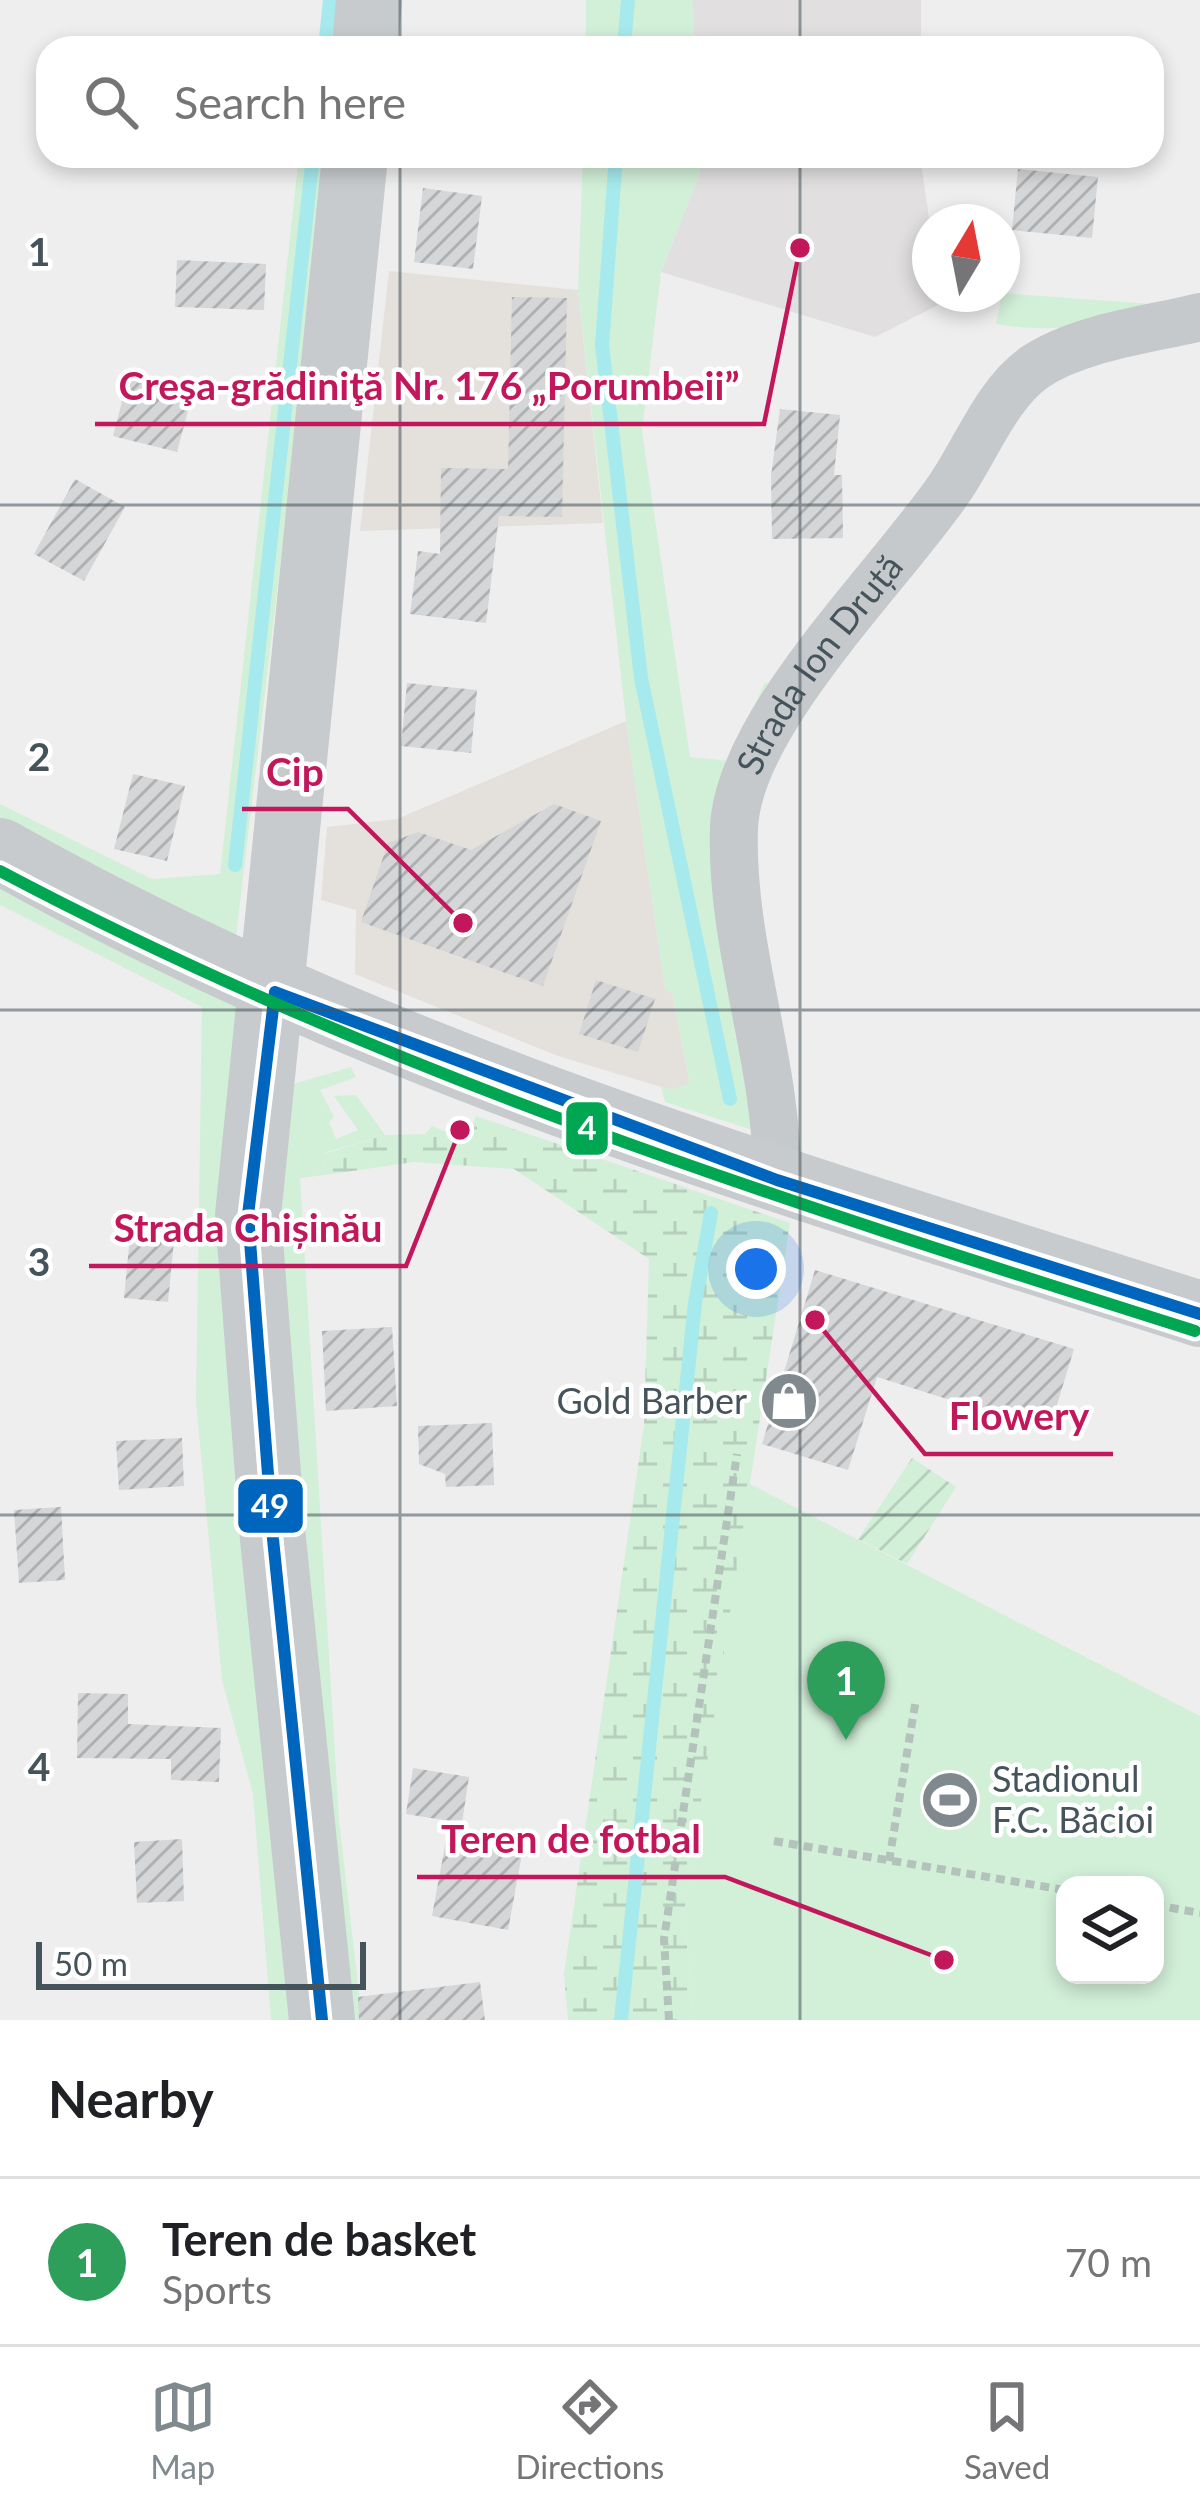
<!DOCTYPE html>
<meta charset="utf-8">
<style>
body{margin:0;font-family:Lato,sans-serif;background:#f2f2f2;color:#202124}
.controls{position:absolute;right:36px;bottom:36px;display:grid;overflow:hidden;border-radius:24px;box-shadow:0 6px 18px #0003}
.controls button{width:108px;height:108px;display:grid;place-items:center;padding:0;border:0;border-bottom:3px solid #e0e0e0;background:#fff;color:#202124;font:60px sans-serif}
.compass{position:absolute;left:912px;top:204px;width:108px;height:108px;border-radius:50%;background:#fff;box-shadow:0 6px 18px #0003;rotate:10deg}
.scale{position:absolute;left:36px;bottom:30px;width:330px;box-sizing:border-box;padding-left:12px;border:6px solid #45545b;border-top:0;font-size:33px;line-height:42px;white-space:nowrap;color:#45545b;-webkit-text-stroke:9px #fff;paint-order:stroke}
.you{position:absolute;left:756px;top:1269px;width:42px;height:42px;margin:-30px;border:9px solid #fff;border-radius:50%;background:#1a73e8;box-shadow:0 0 0 18px #1a73e833}
.badge{display:grid;place-items:center;width:78px;height:78px;border-radius:50%;background:#808a8e;color:#fff;font-size:39px;font-weight:700}
.pin{position:absolute;translate:-50% -99px;filter:drop-shadow(0 3px 6px #0008)}
.pin::after{content:'';position:absolute;top:63px;width:42px;height:36px;background:inherit;clip-path:polygon(0 0,100% 0,50% 100%)}
.list{margin:0;padding:0;list-style:none}
h2{display:flex;justify-content:space-between;align-items:center;height:156px;margin:0;padding:0 48px;font-size:51px}
h2 small{font-size:39px;font-weight:400;color:#757577}
.list li{display:grid;grid-template-columns:78px 1fr auto;gap:36px;align-items:center;box-sizing:border-box;height:168px;padding:0 48px;border-top:3px solid #e0e0e0}
.list b{display:block;font-size:45px;white-space:nowrap}
.list p{margin:0;font-size:39px;white-space:nowrap;color:#757577}
.list em{font-size:39px;font-style:normal;color:#757577}
.icon{flex:none;width:66px;height:66px;fill:none;stroke:currentColor;stroke-width:2;stroke-linecap:round;stroke-linejoin:round}
.map{position:relative;flex:none;width:1200px;height:2020px;overflow:hidden}
.search{position:absolute;background:#fff;box-shadow:0 6px 18px #0003;left:36px;right:36px;top:36px;height:132px;display:flex;align-items:center;gap:30px;box-sizing:border-box;padding:0 42px;border-radius:36px;color:#757577;font-size:45px}
.sheet{height:324px;background:#fff}
nav{display:flex;justify-content:space-around;align-items:center;box-sizing:border-box;height:168px;border-top:3px solid #e0e0e0;background:#fff;font-size:33px;color:#757577}
nav a{display:grid;justify-items:center;gap:6px}
nav .on{color:#808a8e}
.map>svg:first-child{display:block}
.commercial{fill:#e4e0dc}
.education{fill:#e1dfe0}
.grass{fill:#d2efd8;fill-rule:evenodd}
.wetland{fill:url(#wetland-marsh)}
.garden{fill:url(#garden-furrows)}
.lines{fill:none;stroke-linecap:round;stroke-linejoin:round}
.stream{stroke:#a6eaed;stroke-width:14}
.building{fill:url(#building-hatch)}
.path{stroke:#b4c2bc;stroke-width:8;stroke-dasharray:9 6;stroke-linecap:butt}
.street{stroke:#c5c9cb;stroke-width:48}
.secondary{stroke:#c7cbcd;stroke-width:66}
.bus-1-casing{stroke:#fff;stroke-width:21}
.bus-2-casing{stroke:#fff;stroke-width:21}
.bus-1{stroke:#0065bd;stroke-width:12}
.bus-2{stroke:#00a651;stroke-width:12}
.grid{fill:none;stroke:#45545b;stroke-width:3;stroke-opacity:0.55}
.labels{text-anchor:middle;stroke-width:9;stroke-linejoin:round;paint-order:stroke}
.street-label{font-size:36px;fill:#45545b;stroke:#fff}
.poi-label{font-size:36px;fill:#45545b;stroke:#fff;text-anchor:end}
.grid-label{font-size:39px;text-anchor:middle;font-weight:bold;fill:#45545b;stroke:#fff;stroke-width:9;stroke-linejoin:round;paint-order:stroke}
.leader{fill:none;stroke:#c2185b;stroke-width:4.5}
.callout-dot{fill:#c2185b;stroke:#fff;stroke-width:4.5}
.callout-label{font-size:39px;text-anchor:middle;font-weight:bold;fill:#c2185b;stroke:#fff;stroke-width:9;stroke-linejoin:round;paint-order:stroke}
.line-badge{stroke:#fff;stroke-width:4.5}
.badge-label{font-size:33px;text-anchor:middle;font-weight:bold;fill:#fff}
</style>
<div class="map">
<svg width="1200" height="2020" viewBox="0 0 1200 2020">
<defs>
<pattern id="wetland-marsh" width="20" height="14" patternUnits="userSpaceOnUse" patternTransform="scale(3)"><rect width="20" height="14" fill="#d2efd8"/><path d="M1 5h8M5 5V1M11 12h8M15 12V8" fill="none" stroke="#b6cfbc"/></pattern>
<pattern id="garden-furrows" width="10" height="10" patternUnits="userSpaceOnUse" patternTransform="scale(3)"><rect width="10" height="10" fill="#d2efd8"/><path d="M-1 1l2-2M0 10L10 0M9 11l2-2" fill="none" stroke="#b6cfbc"/></pattern>
<pattern id="building-hatch" width="6" height="6" patternUnits="userSpaceOnUse" patternTransform="scale(3)"><rect width="6" height="6" fill="#d5d6d7"/><path d="M-1 1l2-2M0 6l6-6M5 7l2-2" fill="none" stroke="#afb0b1"/></pattern>
</defs>
<rect width="100%" height="100%" fill="#efeeee"/>
<path class="commercial" d="M 389,271 L 578,290 L 603,523 L 360,531 Z
M 626,721 L 665,989 L 672,993 L 690,1084 L 671,1090 L 558,1056 L 355,974 L 356,910 L 321,900 L 327,827 L 397,819 Z"/>
<path class="education" d="M 692,0 L 921,0 L 921,48 L 694,48 Z
M 700,156 L 920,156 L 930,225 L 930,294 L 956,296 L 875,337 L 661,272 L 700,173 Z"/>
<path class="grass" d="M 586,0 L 692,0 L 694,48 L 586,48 Z
M 299,156 L 329,156 L 235,945 L 0,831 L 0,804 L 152,879 L 220,874 Z
M 583,156 L 700,156 L 700,173 L 661,272 L 642,431 L 690,757 L 730,761 L 765,682 L 775,687 L 735,777 L 759,1132 L 665,1102 L 661,1087 L 671,1090 L 690,1083 L 672,993 L 665,989 L 626,721 L 578,290 Z
M 1002,293 L 1177,306 C 1116,323 1059,335 996,324 Z
M 0,872 L 237,1001 L 300,2020 L 271,2020 L 253,1794 L 222,1680 L 196,1402 L 202,1007 L 0,905 Z
M 351,1067 L 356,1077 L 320,1090 L 334,1117 L 329,1122 L 336,1139 L 358,1130 L 334,1096 L 356,1095 L 385,1135 L 324,1153 L 325,1175 L 300,1178 L 339,1820 L 362,2020 L 349,2020 L 272,1177 L 294,1084 Z
M 748,1483 L 1200,1716 L 1200,2020 L 694,2020 L 684,1912 ZM 1065,1885 L 1155,1885 L 1155,1975 L 1065,1975 Z"/>
<path class="wetland" d="M 476,1116 L 790,1223 L 684,1912 L 694,2020 L 568,2020 L 564,1974 L 644,1425 L 649,1259 L 514,1169 L 414,1162 L 325,1175 L 324,1154 L 385,1135 L 425,1134 L 432,1126 L 466,1140 Z"/>
<path class="garden" d="M 912,1458 L 956,1487 L 907,1564 L 858,1539 Z"/>
<g class="lines">
<path class="stream" d="M 325,48 L 330,0
M 624,48 L 628,0
M 616,156 L 602,345 L 641,678 L 730,1099
M 235,865 L 313,156
M 621,2020 L 695,1303 L 711,1213"/>
</g>
<path class="building" d="M 1018,169 L 1098,177 L 1092,238 L 1012,230 Z
M 423,188 L 482,196 L 473,269 L 414,262 Z
M 177,260 L 266,264 L 264,310 L 175,307 Z
M 512,297 L 567,298 L 562,517 L 499,516 L 486,623 L 410,614 L 418,551 L 440,554 L 441,468 L 508,469 Z
M 129,375 L 193,392 L 177,452 L 113,436 Z
M 780,409 L 840,415 L 834,475 L 842,475 L 843,538 L 772,539 L 771,476 Z
M 75,479 L 125,507 L 84,581 L 34,554 Z
M 407,683 L 477,690 L 471,753 L 401,746 Z
M 133,774 L 185,786 L 167,861 L 114,849 Z
M 554,804 L 601,821 L 543,986 L 361,922 L 388,843 L 418,832 L 471,850 Z
M 596,980 L 655,999 L 638,1052 L 579,1034 Z
M 131,1226 L 175,1231 L 168,1302 L 124,1298 Z
M 815,1270 L 1074,1349 L 1049,1431 L 877,1377 L 848,1470 L 762,1444 Z
M 392,1327 L 397,1406 L 326,1411 L 322,1331 Z
M 492,1423 L 494,1485 L 446,1487 L 445,1474 L 419,1464 L 418,1426 Z
M 182,1438 L 184,1486 L 119,1490 L 116,1441 Z
M 61,1507 L 65,1580 L 19,1583 L 14,1510 Z
M 78,1693 L 128,1694 L 128,1724 L 221,1728 L 219,1782 L 171,1780 L 171,1759 L 77,1758 Z
M 413,1768 L 469,1777 L 462,1823 L 406,1814 Z
M 182,1839 L 184,1901 L 137,1903 L 134,1842 Z
M 446,1840 L 522,1854 L 508,1930 L 432,1916 Z
M 480,1982 L 485,2020 L 359,2020 L 358,1997 Z"/>
<g class="lines">
<path class="path" d="M 774,1841 L 1065,1890
M 889,1861 L 916,1699
M 1155,1905 L 1200,1913
M 669,2020 L 664,1939 L 737,1454"/>
<path class="street" id="s1" d="M 777,1180 C 778,1061 730,947 734,828 C 738,721 892,574 951,486 C 976,449 998,392 1035,367 C 1080,337 1148,330 1200,317"/>
<path class="secondary" d="M 365,48 L 369,0
M 0,851 C 375,1063 792,1184 1200,1314
M 322,2020 L 273,1539 L 248,1215 L 355,156"/>
<defs>
<path id="bus-1" d="M 275,992 L 248,1215 L 273,1539 L 322,2020
M 275,992 L 777,1180 L 1200,1314"/>
<path id="bus-2" d="M 0,871 C 385,1075 781,1200 1195,1331"/>
</defs>
<use href="#bus-1" class="bus-1-casing"/>
<use href="#bus-2" class="bus-2-casing"/>
<use href="#bus-1" class="bus-1"/>
<use href="#bus-2" class="bus-2"/>
</g>
<path class="grid" d="M 400,0 L 400,48M 800,0 L 800,48M 400,156 L 400,2020M 800,156 L 800,2020M 0,505 L 1200,505M 0,1010 L 1200,1010M 0,1515 L 1200,1515"/>
<defs>
<symbol id="shop-disc" viewBox="-11 -11 22 22"><circle r="9.5" fill="#808a8e" stroke="#fff"/><path d="M-5-2.5h2.3a2.7 3.5 0 0 1 5.4 0H5L5.5 6h-11ZM-1.5-2.5h3a1.5 2.3 0 0 0-3 0Z" fill="#fff"/></symbol>
<symbol id="stadium-disc" viewBox="-11 -11 22 22"><circle r="9.5" fill="#808a8e" stroke="#fff"/><path d="M0-5a6.5 5 0 1 0 0 10a6.5 5 0 1 0 0-10ZM-3.5-1.8h7v3.6h-7Z" fill="#fff"/></symbol>
</defs>
<g fill-rule="evenodd">
<use href="#shop-disc" x="756" y="1368" width="66" height="66"/>
<use href="#stadium-disc" x="917" y="1767" width="66" height="66"/>
</g>
<g class="labels">
<g class="street-label">
<text dy="13" stroke="none"><textPath href="#s1" startOffset="543">Strada Ion Druță</textPath></text>
</g>
<g class="poi-label">
<text x="747" y="1414">Gold Barber</text>
<text x="992" y="1792" text-anchor="start">Stadionul<tspan x="992" dy="41">F.C. Băcioi</tspan></text>
</g>
</g>
<g class="grid-label">
<text x="39" y="266">1</text>
<text x="39" y="771">2</text>
<text x="39" y="1276">3</text>
<text x="39" y="1781">4</text>
</g>
<path class="leader" d="M800 248L764 424H95M463 923L348 809H242M460 1130L406 1266H89M815 1320L925 1454H1113M944 1960L725 1877H417"/>
<g class="callout-dot">
<circle cx="800" cy="248" r="12"/>
<circle cx="463" cy="923" r="12"/>
<circle cx="460" cy="1130" r="12"/>
<circle cx="815" cy="1320" r="12"/>
<circle cx="944" cy="1960" r="12"/>
</g>
<g class="callout-label">
<text x="429" y="400">Creşa-grădiniţă Nr. 176 „Porumbeii”</text>
<text x="295" y="786">Cip</text>
<text x="248" y="1242">Strada Chișinău</text>
<text x="1019" y="1430">Flowery</text>
<text x="571" y="1853">Teren de fotbal</text>
</g>
<g class="line-badge">
<rect x="564" y="1100" width="46" height="57" rx="12" fill="#00a651"/>
<rect x="236" y="1477" width="69" height="58" rx="12" fill="#0065bd"/>
</g>
<g class="badge-label">
<text x="587" y="1140">4</text>
<text x="270" y="1518">49</text>
</g>
</svg>
<div class="controls">
<button><svg class="icon" aria-label="layers" viewBox="0 0 24 24"><path d="M12 4l9 5-9 5-9-5zM3 14l9 5 9-5"/></svg></button>
</div>
<svg class="compass" viewBox="-18 -18 36 36"><path d="M0-13l5 13h-10z" fill="#e53935"/><path d="M0 13l5-13h-10z" fill="#757577"/></svg>
<div class="scale">50 m</div>
<div class="you"></div>
<div class="pin badge" style="left:846px;top:1740px;background:#2e9e5b">1</div>
<div class="search"><svg class="icon" aria-label="search" viewBox="0 0 24 24"><circle cx="10" cy="10" r="6"/><path d="M15 15l6 6"/></svg>Search here</div>
</div>
<section class="sheet">
<h2>Nearby<small></small></h2>
<ul class="list">
<li><span class="badge" style="background:#2e9e5b">1</span><div><b>Teren de basket</b><p>Sports</p></div><em>70 m</em></li>
</ul>
</section>
<nav>
<a class="on"><svg class="icon" aria-label="map" viewBox="0 0 24 24"><path d="M3 6l6-2 6 2 6-2v14l-6 2-6-2-6 2zM9 4v14M15 6v14"/></svg>Map</a>
<a><svg class="icon" aria-label="directions" viewBox="0 0 24 24"><path d="M12 3l9 9-9 9-9-9zM9 14v-3h6M13 9l2 2-2 2"/></svg>Directions</a>
<a><svg class="icon" aria-label="saved" viewBox="0 0 24 24"><path d="M7 4h10v16l-5-4-5 4z"/></svg>Saved</a>
</nav>
